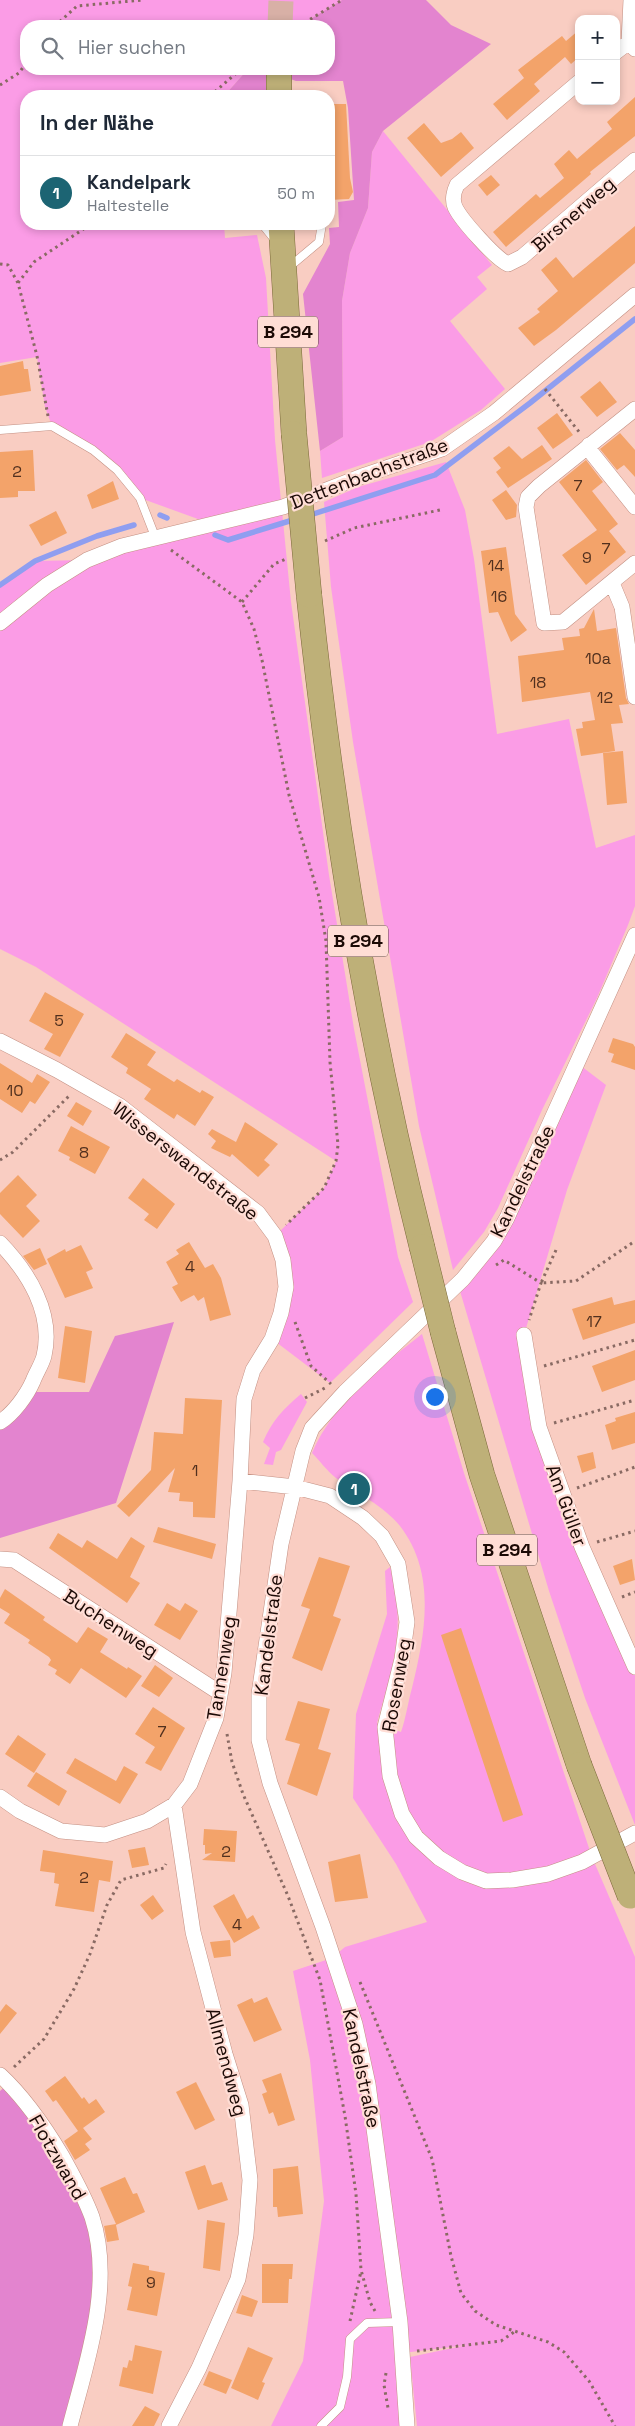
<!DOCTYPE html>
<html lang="de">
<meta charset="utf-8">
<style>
body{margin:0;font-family:"Space Grotesk",sans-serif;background:#f2f2f3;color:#1f2937}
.controls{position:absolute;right:15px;top:15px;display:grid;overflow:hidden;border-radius:10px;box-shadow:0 2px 8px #0003}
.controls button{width:45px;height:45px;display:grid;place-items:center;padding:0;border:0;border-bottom:1px solid #e0e1e3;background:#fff;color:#1f2937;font:25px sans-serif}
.you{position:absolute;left:434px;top:1396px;width:18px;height:18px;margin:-12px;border:4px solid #fff;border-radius:50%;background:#1a73e8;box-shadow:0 0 0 8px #1a73e833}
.badge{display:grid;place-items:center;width:32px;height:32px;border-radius:50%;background:#1c6473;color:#fff;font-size:16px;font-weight:700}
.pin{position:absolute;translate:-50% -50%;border:2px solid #fff;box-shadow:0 1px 5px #0006}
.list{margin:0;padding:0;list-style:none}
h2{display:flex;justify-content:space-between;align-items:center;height:65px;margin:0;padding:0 20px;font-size:21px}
h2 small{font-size:16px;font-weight:400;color:#747a83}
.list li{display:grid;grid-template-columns:32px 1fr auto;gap:15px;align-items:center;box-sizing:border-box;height:75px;padding:0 20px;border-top:1px solid #e0e1e3}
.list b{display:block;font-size:19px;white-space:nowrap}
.list p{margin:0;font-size:16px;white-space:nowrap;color:#747a83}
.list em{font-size:16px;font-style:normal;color:#747a83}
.icon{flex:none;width:28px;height:28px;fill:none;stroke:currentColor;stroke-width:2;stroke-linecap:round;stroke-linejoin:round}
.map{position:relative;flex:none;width:635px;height:2426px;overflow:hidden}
.search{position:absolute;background:#fff;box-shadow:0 2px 8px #0003;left:20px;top:20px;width:315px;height:55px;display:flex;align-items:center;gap:12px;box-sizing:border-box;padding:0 18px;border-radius:20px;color:#747a83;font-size:19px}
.panel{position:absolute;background:#fff;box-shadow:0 2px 8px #0003;left:20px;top:90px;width:315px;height:140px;border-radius:20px}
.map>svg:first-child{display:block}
.green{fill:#fb9ce6}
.forest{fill:#e384cf}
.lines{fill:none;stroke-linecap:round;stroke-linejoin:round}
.stream{stroke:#8f9ef0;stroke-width:5.5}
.building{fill:#f3a36a}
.trunk-tunnel{stroke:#d8b0a6;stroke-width:25;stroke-dasharray:25 12;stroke-linecap:butt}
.service-casing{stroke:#c39083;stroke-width:9}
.minor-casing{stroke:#c39083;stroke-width:16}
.trunk-casing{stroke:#7b693a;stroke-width:26}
.path{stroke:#896a63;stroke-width:3;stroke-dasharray:2.5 4;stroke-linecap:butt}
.service{stroke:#fff;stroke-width:8}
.minor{stroke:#fff;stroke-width:15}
.trunk{stroke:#beb078;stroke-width:25}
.trunk-bridge-casing{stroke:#7b693a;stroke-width:26;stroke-linecap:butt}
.trunk-bridge{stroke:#beb078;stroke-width:25}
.labels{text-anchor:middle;stroke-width:4.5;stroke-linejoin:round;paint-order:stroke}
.number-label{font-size:16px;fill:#51301e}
.shield{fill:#ffddd5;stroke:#5f4943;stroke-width:1}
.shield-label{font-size:18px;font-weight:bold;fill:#1b0905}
.street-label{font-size:19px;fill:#1b0905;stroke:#ffddd5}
</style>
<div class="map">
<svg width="635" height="2426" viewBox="0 0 635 2426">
<rect width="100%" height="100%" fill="#f9cdc2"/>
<path class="green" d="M 0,0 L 342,0 L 299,26 L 26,26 L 26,69 L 248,69 L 224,96 L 26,96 L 26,224 L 224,224 L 225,238 L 257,235 L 266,278 L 275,440 L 291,602 L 329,875 L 354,1029 L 398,1257 L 413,1302 L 330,1383 L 272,1339 L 281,1313 L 275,1236 L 324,1188 L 336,1161 L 36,967 L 0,949 L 0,585 L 34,561 L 87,560 L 209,523 L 140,498 L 117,470 L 52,426 L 45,407 L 37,357 L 0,363 Z
M 383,131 L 492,265 L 477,277 L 487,289 L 450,321 L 505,389 L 481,410 L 430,442 L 322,478 L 320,451 L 343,437 L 342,301 L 350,253 L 368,208 L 372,152 Z
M 446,462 L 465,510 L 474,559 L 497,734 L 569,719 L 596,848 L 635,835 L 635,906 L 628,925 L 597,998 L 542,1110 L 498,1208 L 484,1232 L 453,1270 L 419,1126 L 353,742 L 331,587 L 324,502 L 358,487 Z
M 581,1066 L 606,1085 L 567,1190 L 524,1335 L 539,1427 L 635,1667 L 635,1825 L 585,1698 L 549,1591 L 460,1291 Z
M 422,1334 L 464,1473 L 592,1857 L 635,1957 L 635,2426 L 417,2426 L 410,2357 L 467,2345 L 403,2353 L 407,2426 L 271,2426 L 303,2361 L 324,2201 L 310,2060 L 293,1971 L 332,1958 L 345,1947 L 427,1922 L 396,1864 L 353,1798 L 356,1714 L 387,1614 L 385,1571 L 390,1567 C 407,1627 393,1666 377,1723 L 401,1732 C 406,1718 408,1702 412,1688 C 425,1634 437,1574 400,1526 C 384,1506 357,1493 336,1478 C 327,1471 320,1461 312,1453 C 334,1402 380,1367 422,1334 Z
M 301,1394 L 307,1402 L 281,1450 L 276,1452 L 273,1465 L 264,1464 L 270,1448 L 263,1442 C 272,1421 283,1409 301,1394 Z"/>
<path class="forest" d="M 342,0 L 426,0 L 451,25 L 491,44 L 383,131 L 372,152 L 368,208 L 350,253 L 342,301 L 343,437 L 320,451 L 303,294 L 330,244 L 329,228 L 339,227 L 338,202 L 354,200 L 348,108 L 343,81 L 296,81 L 279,75 L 273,79 L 263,96 L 224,96 L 248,69 L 329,69 L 329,26 L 299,26 Z
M 174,1322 L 116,1503 L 0,1538 L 0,1422 L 28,1392 L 89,1392 L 115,1336 Z
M 9,2083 L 79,2185 L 99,2285 L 70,2426 L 0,2426 L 0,2091 Z"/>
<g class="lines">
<path class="stream" d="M 160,515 L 167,518
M 307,516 L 435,475 L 530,403 L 635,319
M 215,535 L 228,540 L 296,519
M 0,585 L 35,561 L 97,536 L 134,525"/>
</g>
<path class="building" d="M 579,30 L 579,57 L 571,64 L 565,57 L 534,84 L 540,91 L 507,120 L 493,104 L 524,78 L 518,70 L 562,36 L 566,41 Z
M 635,97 L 635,136 L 590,172 L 591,174 L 506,247 L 493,232 L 536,194 L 540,198 L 564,178 L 554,164 L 569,150 L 577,159 L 612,129 L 607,122 Z
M 329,104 L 346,104 L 350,178 L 353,192 L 349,199 L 329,200 Z
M 424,123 L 441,143 L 452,139 L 461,132 L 474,148 L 441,177 L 407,138 Z
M 491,175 L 500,185 L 487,196 L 478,185 Z
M 635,226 L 635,263 L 556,330 L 534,346 L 518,328 L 540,312 L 537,309 L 558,291 L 541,270 L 556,257 L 573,278 Z
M 23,361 L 24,369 L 28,369 L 31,391 L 0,396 L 0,366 Z
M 600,381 L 617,402 L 597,417 L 580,397 Z
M 557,413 L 573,435 L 553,449 L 537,428 Z
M 620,433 L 635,450 L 635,477 L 624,465 L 617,470 L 600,449 Z
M 542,445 L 552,459 L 508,488 L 496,472 L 501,468 L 493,458 L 509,446 L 522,459 Z
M 33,450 L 35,491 L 18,491 L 18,497 L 0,498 L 0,452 Z
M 586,460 L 603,482 L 592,491 L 618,524 L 609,531 L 626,552 L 586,585 L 562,555 L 597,530 L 559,482 Z
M 113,481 L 119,499 L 92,509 L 87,495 Z
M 506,490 L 517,505 L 516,517 L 506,520 L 492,500 Z
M 56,511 L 67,533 L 41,546 L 29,525 Z
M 506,547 L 515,614 L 527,630 L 511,642 L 498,612 L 489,613 L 481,551 Z
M 594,609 L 597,631 L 616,628 L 626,698 L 629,704 L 619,705 L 623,723 L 611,724 L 615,751 L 581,756 L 576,729 L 583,728 L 582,722 L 595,720 L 590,692 L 522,702 L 518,656 L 564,650 L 562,638 L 580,636 L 579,629 L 584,628 Z
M 623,751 L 627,803 L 607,805 L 603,753 Z
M 45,992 L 84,1014 L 60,1057 L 44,1049 L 53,1034 L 29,1021 Z
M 126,1033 L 156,1052 L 147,1065 L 174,1082 L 177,1079 L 200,1093 L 202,1090 L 214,1097 L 195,1126 L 177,1114 L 174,1119 L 144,1099 L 151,1089 L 126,1073 L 128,1068 L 111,1057 Z
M 613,1038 L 633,1044 L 635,1047 L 635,1070 L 611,1062 L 614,1054 L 608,1052 Z
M 0,1063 L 32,1083 L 37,1074 L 50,1082 L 35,1104 L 30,1101 L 22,1113 L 0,1099 Z
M 76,1102 L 92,1111 L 83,1126 L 67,1116 Z
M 245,1122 L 278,1144 L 264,1160 L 270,1165 L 258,1177 L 232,1154 L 230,1157 L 211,1148 L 216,1141 L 208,1134 L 212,1129 L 236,1142 Z
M 71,1126 L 110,1147 L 95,1174 L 69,1160 L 70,1157 L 58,1151 Z
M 18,1175 L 37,1195 L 26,1206 L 40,1221 L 23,1238 L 0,1214 L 0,1193 Z
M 143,1178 L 175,1204 L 157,1229 L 144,1220 L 149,1214 L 128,1198 Z
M 189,1242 L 205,1268 L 213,1264 L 221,1278 L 231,1315 L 210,1321 L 204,1297 L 198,1301 L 194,1295 L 181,1302 L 172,1287 L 178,1284 L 166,1262 L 179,1254 L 176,1250 Z
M 81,1245 L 93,1269 L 86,1272 L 93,1288 L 65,1298 L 47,1259 L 65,1249 L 66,1252 Z
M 40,1248 L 47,1264 L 34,1270 L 23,1256 Z
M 612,1297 L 614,1305 L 635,1300 L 635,1323 L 583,1340 L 572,1309 Z
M 65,1326 L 92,1331 L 85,1383 L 58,1378 Z
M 635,1350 L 635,1380 L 602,1392 L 592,1366 Z
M 185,1398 L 222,1400 L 215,1518 L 193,1517 L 193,1502 L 179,1501 L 180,1493 L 168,1492 L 175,1468 L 129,1517 L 117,1506 L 151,1470 L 154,1432 L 183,1434 Z
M 635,1412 L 635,1443 L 612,1450 L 605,1425 L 616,1421 L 615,1418 Z
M 593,1452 L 596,1468 L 582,1473 L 577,1456 Z
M 158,1527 L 216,1544 L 212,1559 L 153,1542 Z
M 58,1533 L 82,1548 L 87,1540 L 117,1559 L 131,1537 L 145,1546 L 130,1577 L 140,1583 L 127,1603 L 49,1548 Z
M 319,1557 L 350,1566 L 333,1616 L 341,1619 L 322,1671 L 292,1658 L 310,1609 L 301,1606 Z
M 632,1559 L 635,1580 L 620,1585 L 613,1566 Z
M 5,1589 L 45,1617 L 43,1620 L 77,1643 L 88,1627 L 108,1639 L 100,1652 L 127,1669 L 128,1667 L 142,1676 L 126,1698 L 81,1668 L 70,1684 L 55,1674 L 57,1670 L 48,1665 L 51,1660 L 49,1657 L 28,1643 L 30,1640 L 4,1623 L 10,1614 L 0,1608 L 0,1598 Z
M 167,1603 L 180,1611 L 185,1603 L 198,1611 L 180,1640 L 154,1625 Z
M 461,1628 L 523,1815 L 503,1822 L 441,1635 Z
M 155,1665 L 173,1678 L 159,1697 L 141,1686 Z
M 298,1701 L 330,1709 L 318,1749 L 331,1753 L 317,1796 L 287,1784 L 300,1744 L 285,1740 Z
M 153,1707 L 185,1728 L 161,1771 L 145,1763 L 155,1747 L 135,1734 Z
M 18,1735 L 46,1754 L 34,1773 L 5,1754 Z
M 75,1758 L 116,1781 L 124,1766 L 138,1774 L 120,1804 L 66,1773 Z
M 36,1772 L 67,1791 L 59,1806 L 27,1786 Z
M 204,1829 L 237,1831 L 235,1862 L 202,1860 L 212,1853 L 205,1854 L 205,1845 L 203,1845 Z
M 145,1847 L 149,1865 L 132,1868 L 128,1850 Z
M 43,1850 L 113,1861 L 110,1882 L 99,1880 L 94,1912 L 55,1906 L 59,1884 L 54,1883 L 55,1873 L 40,1871 Z
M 360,1854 L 368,1898 L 335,1902 L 328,1862 Z
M 234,1894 L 247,1919 L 253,1915 L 260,1928 L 234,1943 L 213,1906 Z
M 153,1895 L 164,1911 L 152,1920 L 140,1905 Z
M 230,1940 L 231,1956 L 214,1958 L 210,1942 Z
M 267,1997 L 282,2030 L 254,2042 L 237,2005 L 252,1998 L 254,2003 Z
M 6,2004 L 17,2013 L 0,2034 L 0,2012 Z
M 281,2073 L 295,2120 L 278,2126 L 273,2112 L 269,2114 L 262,2094 L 267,2092 L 262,2080 Z
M 65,2076 L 82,2099 L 84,2097 L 89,2104 L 96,2099 L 105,2112 L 83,2128 L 92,2139 L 85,2144 L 90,2150 L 75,2160 L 64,2141 L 78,2131 L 56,2100 L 53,2102 L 45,2091 Z
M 196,2082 L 215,2120 L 195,2130 L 176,2092 Z
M 205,2165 L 212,2185 L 222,2182 L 228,2200 L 198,2210 L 185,2172 Z
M 298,2166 L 303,2214 L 278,2217 L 277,2207 L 273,2207 L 273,2169 Z
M 125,2177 L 133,2194 L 137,2193 L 145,2212 L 116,2225 L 119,2240 L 107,2242 L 104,2226 L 116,2224 L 100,2188 Z
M 207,2220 L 225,2223 L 220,2271 L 203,2268 Z
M 133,2263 L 149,2266 L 149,2270 L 165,2273 L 157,2316 L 127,2310 L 132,2287 L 128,2286 Z
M 262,2264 L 293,2264 L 292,2279 L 289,2279 L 288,2303 L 262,2303 Z
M 242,2295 L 258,2301 L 252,2317 L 236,2313 Z
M 135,2345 L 162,2351 L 153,2394 L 119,2386 L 123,2367 L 127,2368 L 129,2360 L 132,2361 Z
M 248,2347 L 273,2358 L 262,2382 L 265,2383 L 258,2400 L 231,2388 Z
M 209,2371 L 232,2380 L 226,2394 L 203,2385 Z
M 145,2406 L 160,2414 L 154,2426 L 132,2426 Z"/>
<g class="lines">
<path class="trunk-tunnel" d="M 280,26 L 281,0"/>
<defs>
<path id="service" d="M 262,224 L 275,240
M 288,268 L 319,242 L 322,224
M 0,430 L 52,426 L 93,450 L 117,470 L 140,498 L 156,539
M 321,2426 L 340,2407 L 347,2377 L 350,2339 L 367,2323 L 400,2322"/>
<path id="minor" d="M 631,0 L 629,42 L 635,49
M 616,52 L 629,42
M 579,82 L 457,185 C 454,191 452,200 455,207 C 461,220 496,259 508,264 L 522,257 L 635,160
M 635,409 L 539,486 L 528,497 L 526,507 L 544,623 L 563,622 L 635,563
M 589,445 L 591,452 L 635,507
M 612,583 L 622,607 L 635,697
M 0,623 L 47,585 L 87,560 L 122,546 L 283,507 L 365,475 L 442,449 L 494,413 L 635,295
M 0,1041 L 57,1070 L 120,1106 L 258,1213 L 275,1236 L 283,1260 L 286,1287 L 281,1313 L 272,1339 L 253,1370 L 244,1399 L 240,1481 L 224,1673 L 216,1718 L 190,1784 L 174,1805 L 147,1821 L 105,1835 L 61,1831 L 20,1811 L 0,1797
M 0,1243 C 28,1272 54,1313 44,1356 C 42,1364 36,1373 33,1381 C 27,1395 13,1414 0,1422
M 524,1335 L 539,1427 L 582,1547 L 635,1667
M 240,1481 L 295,1487 L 330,1496 L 363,1518 L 382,1536 L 398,1564 L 407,1622 L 402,1659 L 385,1727 L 390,1776 L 402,1814 L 416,1837 L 439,1858 L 462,1872 L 486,1881 L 512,1880 L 548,1874 L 582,1862 L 635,1833
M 0,1559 L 14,1560 L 220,1693
M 0,2075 C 25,2098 44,2126 62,2156 C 73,2176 84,2195 92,2217 C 114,2284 87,2361 70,2426
M 169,2426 L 199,2368 L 238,2279 L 246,2235 L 250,2180 L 241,2105 L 225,2054 L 193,1932 L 174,1805
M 407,2426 L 400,2322 L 368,2084 L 355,2024 L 323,1927 L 270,1783 L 259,1740 L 259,1694 L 281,1544 L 303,1451 L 312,1428 L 345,1392 L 463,1279 L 494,1241 L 507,1218 L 635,935"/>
<path id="trunk" d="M 279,96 L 279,75
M 281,224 L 294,434
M 309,595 C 332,814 368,1034 422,1247
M 443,1332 L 482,1475 L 579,1765"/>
</defs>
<use href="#service" class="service-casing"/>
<use href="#minor" class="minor-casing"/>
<use href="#trunk" class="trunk-casing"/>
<path class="path" d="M 55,26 L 77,6 L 143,0
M 299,26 L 342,0
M 0,85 L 19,73 L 26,63
M 210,96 L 241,69
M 0,264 L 8,265 L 18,283
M 545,389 L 580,433
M 48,416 L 37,356 L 18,283 L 34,262 L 91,224
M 325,541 L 354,528 L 440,510
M 171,550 L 242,602 L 254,629 L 262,660 L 289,795 L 319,897 L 326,941 L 330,1062 L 338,1145 L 336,1161 L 324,1188 L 286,1225
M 242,602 L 274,564 L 286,559
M 0,1160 L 13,1152 L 69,1096
M 556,1250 L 541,1283 L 576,1281 L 635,1241
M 496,1265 L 504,1260 L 541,1283 L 529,1320
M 295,1322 L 311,1366 L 331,1384
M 544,1366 L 635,1340
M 305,1398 L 325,1388
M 554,1423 L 635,1400
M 577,1488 L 635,1467
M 597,1542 L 635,1531
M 622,1597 L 635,1592
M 227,1734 L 232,1762 L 243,1794 L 288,1896 L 320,1980 L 345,2116 L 356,2194 L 361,2270 L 370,2302 L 375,2311
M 360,1982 L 432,2159 L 451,2256 L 461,2293 L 475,2311 L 496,2325 L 548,2342 L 564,2352 L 589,2381 L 615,2426
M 14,2067 L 44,2039 L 74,1989 L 90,1954 L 107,1905 L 121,1880 L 164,1868 L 166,1864
M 350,2321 L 361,2271
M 417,2351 L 501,2341 L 514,2332
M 386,2373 L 384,2385 L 388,2408"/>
<use href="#service" class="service"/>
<use href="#minor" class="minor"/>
<use href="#trunk" class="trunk"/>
<defs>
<path id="trunk-bridge" d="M 294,434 L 309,595
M 422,1247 L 443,1332
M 579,1765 L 630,1896"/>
</defs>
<use href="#trunk-bridge" class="trunk-bridge-casing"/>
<use href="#trunk-bridge" class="trunk-bridge"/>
</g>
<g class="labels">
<g class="number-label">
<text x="17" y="477">2</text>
<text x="578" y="491">7</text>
<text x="606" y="554">7</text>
<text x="587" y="563">9</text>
<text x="496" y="571">14</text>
<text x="499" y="602">16</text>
<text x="598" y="664">10a</text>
<text x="538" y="688">18</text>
<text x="605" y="703">12</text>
<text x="59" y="1026">5</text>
<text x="15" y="1096">10</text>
<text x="84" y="1158">8</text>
<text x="190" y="1272">4</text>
<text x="594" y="1327">17</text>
<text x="195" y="1476">1</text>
<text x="162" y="1737">7</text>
<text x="226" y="1857">2</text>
<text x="84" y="1883">2</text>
<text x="237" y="1930">4</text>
<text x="151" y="2288">9</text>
</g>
<g class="shield">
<rect x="258" y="316.5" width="60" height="31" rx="4"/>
<rect x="328" y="925.5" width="60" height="31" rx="4"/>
<rect x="477" y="1534.5" width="60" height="31" rx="4"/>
</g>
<g class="shield-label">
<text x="288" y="338">B 294</text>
<text x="358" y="947">B 294</text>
<text x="507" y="1556">B 294</text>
</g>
<g class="street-label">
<text transform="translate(573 214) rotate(-41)" y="7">Birsnerweg</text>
<text transform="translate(369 473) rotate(-21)" y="7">Dettenbachstraße</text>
<text transform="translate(186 1161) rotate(38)" y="7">Wisserswandstraße</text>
<text transform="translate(522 1181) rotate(-64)" y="7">Kandelstraße</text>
<text transform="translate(567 1505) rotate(70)" y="7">Am Güller</text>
<text transform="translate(111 1623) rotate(33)" y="7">Buchenweg</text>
<text transform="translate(268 1635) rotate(-83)" y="7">Kandelstraße</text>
<text transform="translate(221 1668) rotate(-81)" y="7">Tannenweg</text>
<text transform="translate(396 1685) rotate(-80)" y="7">Rosenweg</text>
<text transform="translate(227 2062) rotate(75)" y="7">Allmendweg</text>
<text transform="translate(362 2068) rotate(78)" y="7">Kandelstraße</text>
<text transform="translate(58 2157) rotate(60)" y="7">Flotzwand</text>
</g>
</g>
</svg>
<div class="controls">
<button>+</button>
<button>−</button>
</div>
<div class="you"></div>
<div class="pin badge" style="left:354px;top:1489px">1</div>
<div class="search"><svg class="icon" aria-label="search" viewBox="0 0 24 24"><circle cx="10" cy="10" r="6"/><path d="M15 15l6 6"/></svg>Hier suchen</div>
<section class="panel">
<h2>In der Nähe<small></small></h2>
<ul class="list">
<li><span class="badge">1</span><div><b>Kandelpark</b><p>Haltestelle</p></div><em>50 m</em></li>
</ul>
</section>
</div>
